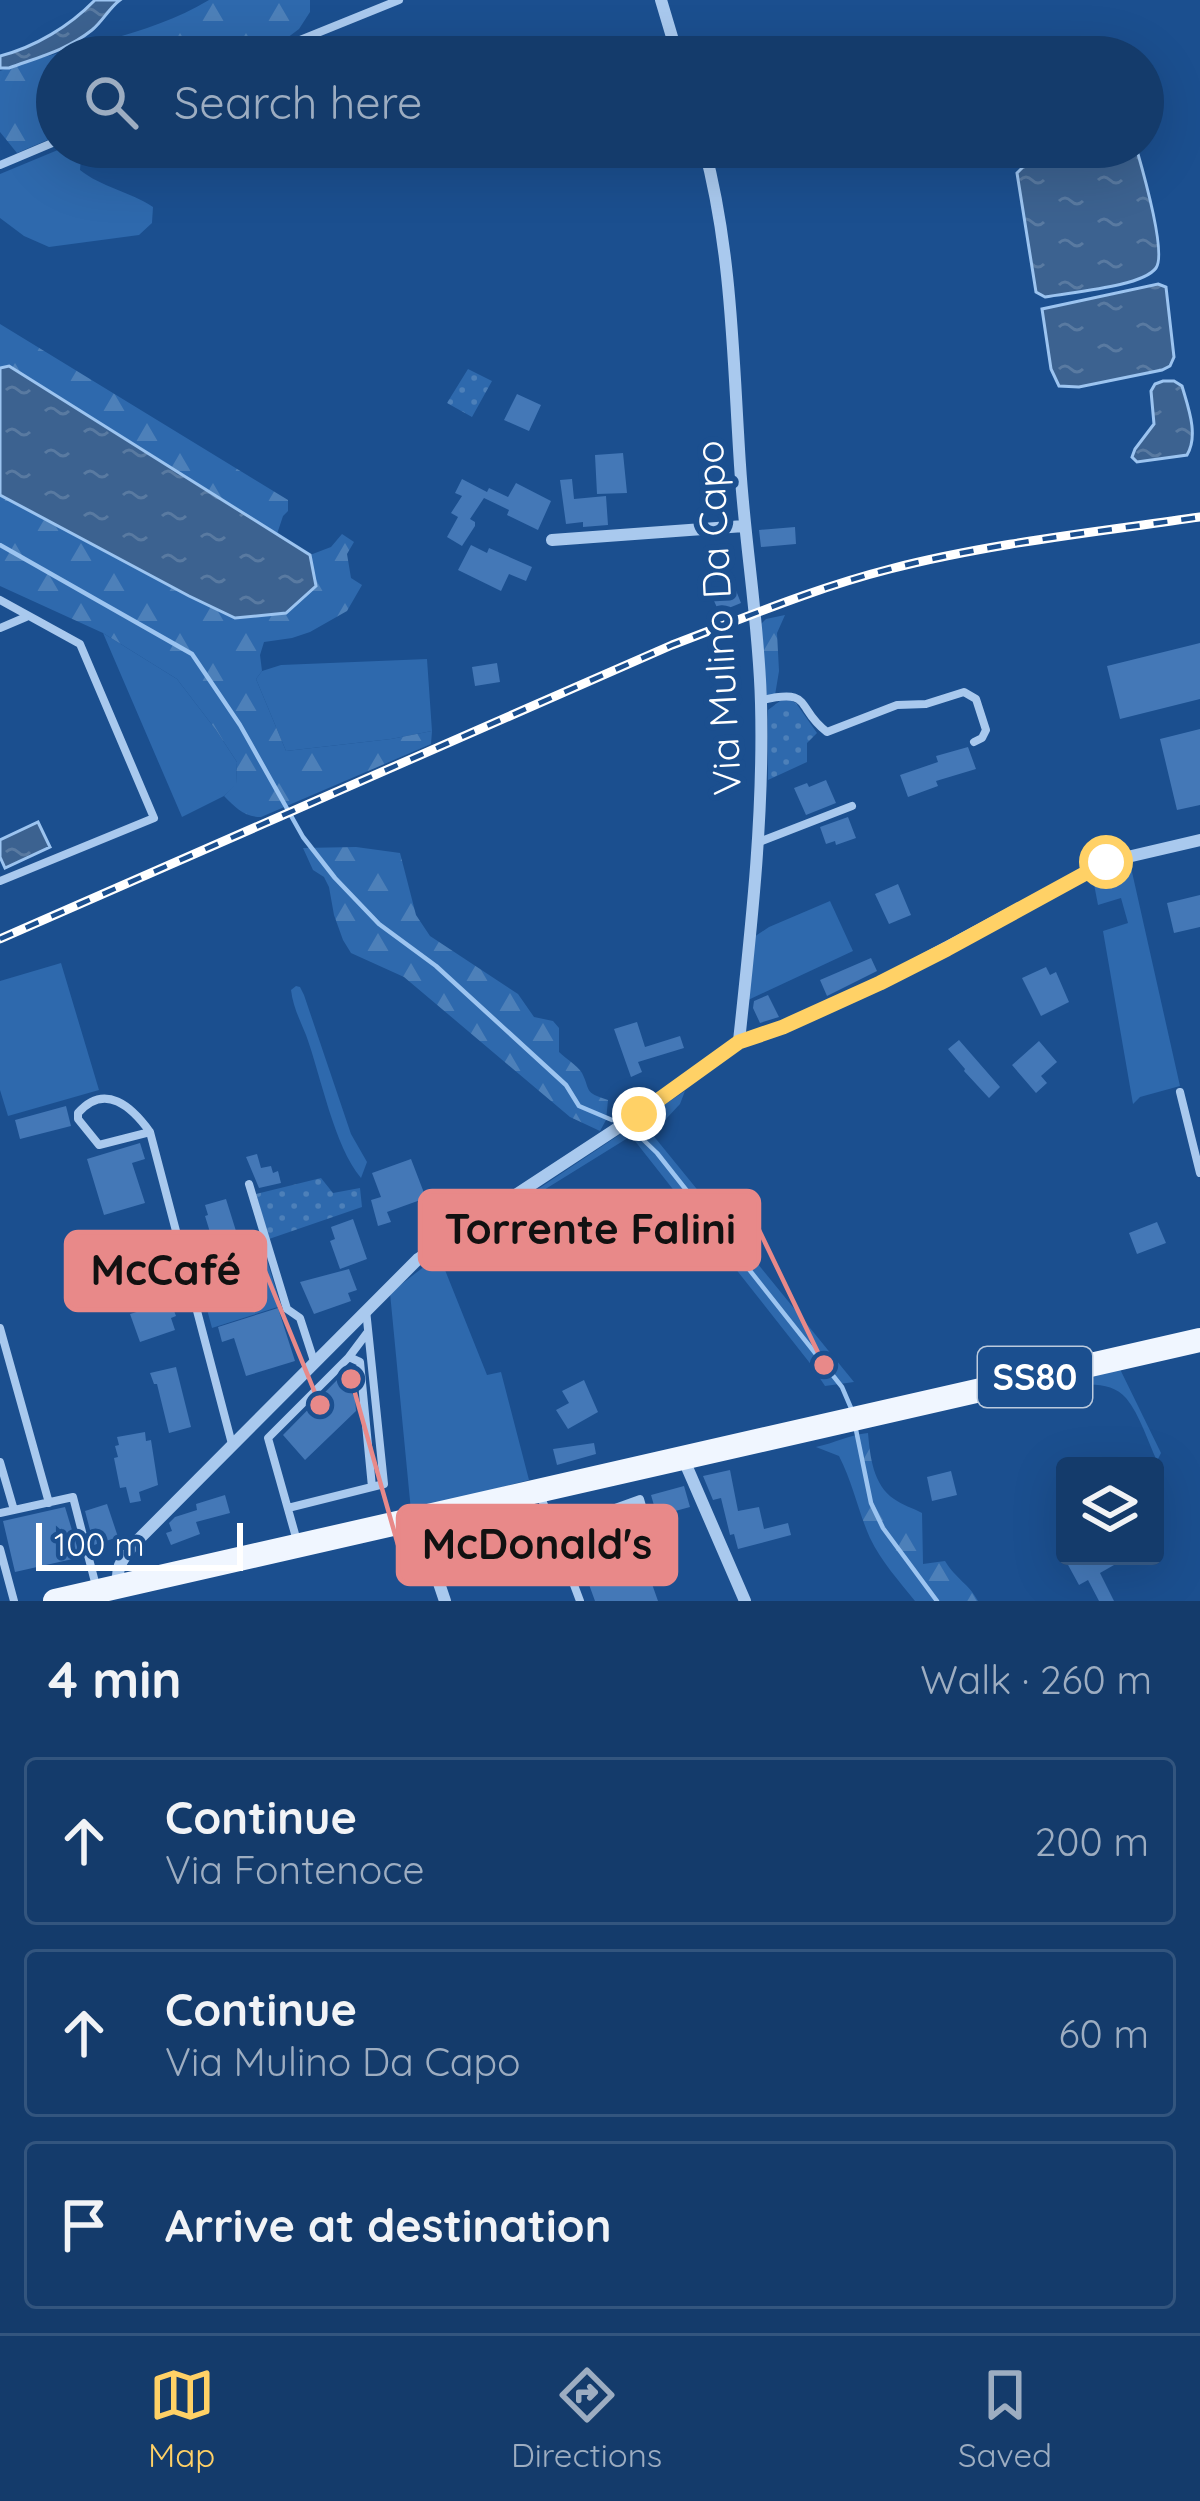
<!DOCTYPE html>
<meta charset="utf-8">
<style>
body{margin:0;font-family:Quicksand,sans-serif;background:#214673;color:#f1f3f6}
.controls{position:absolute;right:36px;bottom:36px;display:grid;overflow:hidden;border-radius:12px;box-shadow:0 12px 48px #0002}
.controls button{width:108px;height:108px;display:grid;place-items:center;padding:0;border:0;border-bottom:3px solid #33557e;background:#143b6b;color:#f1f3f6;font:60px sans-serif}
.scale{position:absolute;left:36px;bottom:30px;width:207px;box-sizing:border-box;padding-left:12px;border:6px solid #fff;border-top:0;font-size:33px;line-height:42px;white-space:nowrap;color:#fff;-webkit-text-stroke:9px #1b4f8f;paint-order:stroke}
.stop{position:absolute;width:36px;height:36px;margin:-27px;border:9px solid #ffd166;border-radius:50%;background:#fff}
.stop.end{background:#ffd166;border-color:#fff;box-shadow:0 3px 12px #0008}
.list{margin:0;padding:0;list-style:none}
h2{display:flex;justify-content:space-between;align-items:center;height:156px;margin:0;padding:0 48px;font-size:51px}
h2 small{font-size:39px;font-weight:400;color:#9dadc1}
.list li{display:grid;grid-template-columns:78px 1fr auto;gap:36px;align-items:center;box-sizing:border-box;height:168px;margin:0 24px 24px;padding:0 24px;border:3px solid #33557e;border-radius:12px}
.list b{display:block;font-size:45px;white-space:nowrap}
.list p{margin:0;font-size:39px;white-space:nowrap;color:#9dadc1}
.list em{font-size:39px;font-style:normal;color:#9dadc1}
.icon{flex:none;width:66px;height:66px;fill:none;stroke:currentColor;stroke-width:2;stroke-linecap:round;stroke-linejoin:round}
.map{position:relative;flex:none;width:1200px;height:1601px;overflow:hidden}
.search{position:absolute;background:#143b6b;box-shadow:0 12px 48px #0002;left:36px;right:36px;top:36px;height:132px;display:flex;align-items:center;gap:30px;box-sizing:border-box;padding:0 42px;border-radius:66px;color:#9dadc1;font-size:45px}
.sheet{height:732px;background:#143b6b}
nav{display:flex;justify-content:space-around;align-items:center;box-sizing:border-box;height:168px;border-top:3px solid #33557e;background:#143b6b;font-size:33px;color:#9dadc1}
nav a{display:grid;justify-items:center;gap:6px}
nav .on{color:#ffd166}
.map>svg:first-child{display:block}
.grass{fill:#2e69ad}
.forest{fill:url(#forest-firs)}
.garden{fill:url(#garden-dots)}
.water{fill:url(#water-ripples);stroke:#9cc4f0;stroke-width:3}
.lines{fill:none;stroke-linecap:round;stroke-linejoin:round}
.stream{stroke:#9cc4f0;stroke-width:4.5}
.building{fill:#4478b7}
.service{stroke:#a9c9ee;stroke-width:8}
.minor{stroke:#a9c9ee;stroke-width:12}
.primary{stroke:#f0f6ff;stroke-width:24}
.rail-casing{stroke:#fff;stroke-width:9}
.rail{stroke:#1b4f8f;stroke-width:4.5;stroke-dasharray:14;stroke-linecap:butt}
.route{stroke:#ffd166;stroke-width:15}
.labels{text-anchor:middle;stroke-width:12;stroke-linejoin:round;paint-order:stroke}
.shield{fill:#1b4f8f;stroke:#bbcadd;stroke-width:3}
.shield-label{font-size:36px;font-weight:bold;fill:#fff}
.street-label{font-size:39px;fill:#fff;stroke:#1b4f8f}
.leader{fill:none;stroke:#e88989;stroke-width:4.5}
.callout-dot{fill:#e88989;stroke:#1b4f8f;stroke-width:4.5}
.callout{fill:#e88989;stroke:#e88989;stroke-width:4.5}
.callout-label{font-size:42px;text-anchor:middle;font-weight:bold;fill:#111}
</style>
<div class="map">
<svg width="1200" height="1601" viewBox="0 0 1200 1601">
<defs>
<pattern id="forest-firs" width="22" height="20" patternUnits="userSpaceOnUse" patternTransform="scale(3)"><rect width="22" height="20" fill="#2e69ad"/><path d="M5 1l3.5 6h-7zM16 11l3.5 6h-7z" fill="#4d80b9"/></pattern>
<pattern id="garden-dots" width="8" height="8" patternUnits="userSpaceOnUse" patternTransform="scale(3)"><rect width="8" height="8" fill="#2e69ad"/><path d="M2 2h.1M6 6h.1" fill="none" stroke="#4d80b9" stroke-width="1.8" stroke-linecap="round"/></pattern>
<pattern id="water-ripples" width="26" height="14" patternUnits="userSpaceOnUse" patternTransform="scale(3)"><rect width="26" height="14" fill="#3c6290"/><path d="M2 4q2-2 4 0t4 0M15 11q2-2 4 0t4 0" fill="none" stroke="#597aa1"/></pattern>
</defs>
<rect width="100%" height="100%" fill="#1b4f8f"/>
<path class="grass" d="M 65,147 L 99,147 L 81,158 L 80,170 C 101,187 131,192 153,207 L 152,223 L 139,235 L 49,247 L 24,236 L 0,218 L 0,174 Z
M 103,633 L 177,679 L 216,730 L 237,762 L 236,785 L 224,796 L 182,817 Z
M 427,659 L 432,731 L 391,739 L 286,751 L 256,679 L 262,671 L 281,665 Z
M 1130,863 L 1180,1086 L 1140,1097 L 1133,1104 L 1103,931 L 1128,923 L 1121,898 L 1098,905 L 1093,879 Z
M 830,901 L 853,951 L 746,1001 L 754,937 L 769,927 Z
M 61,963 L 99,1090 L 8,1116 L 0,1090 L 0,981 Z
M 296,986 L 300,987 L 304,995 L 351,1134 L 367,1162 L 361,1178 C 334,1146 321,1076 306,1035 C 300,1020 293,1007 291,990 Z
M 685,1091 L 680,1104 L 652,1134 L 854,1382 L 825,1386 L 809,1362 L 631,1136 L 439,1255 L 487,1375 L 501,1372 L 529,1480 L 411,1511 L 390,1293 L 439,1255 Z
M 261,1241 L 281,1306 L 212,1328 L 194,1261 Z
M 1118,1365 L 1161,1453 L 1157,1461 C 1148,1442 1140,1415 1126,1398 C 1108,1376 1064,1385 1041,1395 L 1027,1388 Z"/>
<path class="forest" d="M 209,0 L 310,0 L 310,12 L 299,29 L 283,41 L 246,57 L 57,57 L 57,136 L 17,153 L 0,132 L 0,71 C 69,46 146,38 209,0 Z
M 0,324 L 288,500 L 288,511 L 283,516 L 277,534 L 9,366 L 0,368 Z
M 0,495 L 189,596 L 235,618 L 316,586 L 310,555 L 331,547 L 342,534 L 354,542 L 347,554 L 351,578 L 362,585 L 347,611 L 310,632 L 292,638 L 264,642 L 260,655 L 262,671 L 256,679 L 286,751 L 391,739 L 432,731 L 431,744 L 261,817 C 244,817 236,808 224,796 L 236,784 L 237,762 L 216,730 L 177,679 L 103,633 L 0,586 Z
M 785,615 L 777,633 L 779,671 L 775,695 L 767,697 L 761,624 L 766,619 Z
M 356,847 L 400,853 L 416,915 L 430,936 L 518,994 L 534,1017 L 553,1021 L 559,1028 L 559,1052 C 565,1058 577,1065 582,1073 C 591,1091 583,1092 608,1100 L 606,1120 L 600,1131 L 570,1117 L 404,977 L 351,953 L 343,940 L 334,915 L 329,887 L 324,877 L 313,870 L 303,848 Z
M 868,1433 C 870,1456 873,1485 894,1499 C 902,1505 913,1508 922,1513 L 923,1564 L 945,1561 C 956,1579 969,1584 978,1601 L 915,1601 C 899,1581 881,1561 870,1538 C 858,1511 853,1483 839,1456 L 816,1447 C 835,1443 849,1435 868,1433 Z"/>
<path class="garden" d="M 468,369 L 492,381 L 472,417 L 447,403 Z
M 790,700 L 796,703 L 817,733 L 807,743 L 807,762 L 768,780 L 768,710 L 780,701 Z
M 321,1178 L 333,1193 L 360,1188 L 362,1207 L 269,1239 L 256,1194 Z"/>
<path class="water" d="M 95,0 L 120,0 C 109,8 103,21 92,30 C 67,50 39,57 9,68 L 0,68 L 0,56 C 35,47 70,26 95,0 Z
M 1105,147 L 1136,147 C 1142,168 1167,253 1156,268 C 1142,287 1070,292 1045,297 L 1036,292 L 1017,173 L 1023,167 Z
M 1158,284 L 1166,287 L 1174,357 L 1170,366 L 1162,370 L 1079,387 L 1059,386 L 1051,369 L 1042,309 Z
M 9,366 L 310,555 L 316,586 L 286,613 L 235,618 L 189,596 L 0,495 L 0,368 Z
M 1163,381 L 1174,381 L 1182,386 C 1188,407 1199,435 1187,455 L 1137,462 L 1132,457 L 1135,449 L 1154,424 L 1151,391 L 1155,384 Z
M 38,822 L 50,847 L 5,868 L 0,857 L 0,840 Z"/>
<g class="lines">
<path class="stream" d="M 0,545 L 192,654 L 240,725 L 303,837 L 335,878 L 379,924 L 436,966 L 566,1085 L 579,1106 L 612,1120
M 631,1128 L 657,1153 L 842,1387 L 851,1408
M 855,1425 L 871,1503 L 883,1528 L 937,1601"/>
</g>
<path class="building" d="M 517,394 L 541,405 L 529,431 L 504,420 Z
M 623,453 L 627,493 L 597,494 L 595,455 Z
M 462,479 L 487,492 L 489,488 L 508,497 L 516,483 L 551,501 L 538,530 L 507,515 L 509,510 L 484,498 L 470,519 L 475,522 L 475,526 L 462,546 L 447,537 L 458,517 L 451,513 L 462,496 L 455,493 Z
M 572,479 L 574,499 L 606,496 L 608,525 L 583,527 L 583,522 L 566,524 L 560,480 Z
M 795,527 L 796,544 L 761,547 L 759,530 Z
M 471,545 L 487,553 L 489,548 L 532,567 L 526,581 L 509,574 L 501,591 L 458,570 Z
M 723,587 L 725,592 L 735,588 L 741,603 L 719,612 L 710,592 Z
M 1200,643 L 1200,699 L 1120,719 L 1107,666 Z
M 497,663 L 500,682 L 475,686 L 472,667 Z
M 1200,729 L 1200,805 L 1177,810 L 1160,739 Z
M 968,747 L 976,769 L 936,781 L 938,786 L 908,797 L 900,775 L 938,762 L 936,756 Z
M 826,780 L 836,803 L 806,815 L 794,788 L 807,783 L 809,787 Z
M 848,817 L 856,838 L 836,845 L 835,841 L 826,844 L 820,827 Z
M 898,884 L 911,915 L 889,924 L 875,894 Z
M 1200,895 L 1200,927 L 1174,933 L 1167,903 Z
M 871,958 L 877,971 L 827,996 L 820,980 Z
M 1046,967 L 1050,975 L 1056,972 L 1069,1002 L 1041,1016 L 1022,978 Z
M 768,995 L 779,1017 L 760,1023 L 753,1008 L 754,1001 Z
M 637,1022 L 645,1047 L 680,1036 L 684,1048 L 638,1062 L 642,1072 L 631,1077 L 614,1029 Z
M 959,1040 L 1000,1087 L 989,1098 L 964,1071 L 965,1069 L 948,1049 Z
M 1039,1041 L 1057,1062 L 1041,1076 L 1047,1083 L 1036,1093 L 1012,1065 Z
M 66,1106 L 71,1126 L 20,1139 L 15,1120 Z
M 140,1143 L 145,1159 L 132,1163 L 145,1203 L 104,1215 L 87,1159 Z
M 257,1154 L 261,1168 L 271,1166 L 273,1173 L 278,1171 L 281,1183 L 259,1188 L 246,1157 Z
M 411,1159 L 426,1198 L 387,1212 L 391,1222 L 378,1226 L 371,1200 L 381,1197 L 372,1173 Z
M 226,1199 L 236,1231 L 228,1233 L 230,1237 L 213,1242 L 205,1216 L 208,1215 L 205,1205 Z
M 353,1219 L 367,1259 L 340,1269 L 330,1241 L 335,1239 L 331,1227 Z
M 1157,1222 L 1166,1243 L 1137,1254 L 1129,1233 Z
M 160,1248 L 167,1271 L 149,1277 L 156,1301 L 169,1297 L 176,1316 L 171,1318 L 175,1330 L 140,1342 L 130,1314 L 143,1310 L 124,1262 Z
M 349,1269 L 357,1290 L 348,1293 L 351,1301 L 314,1314 L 300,1282 Z
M 278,1308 L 295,1361 L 246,1376 L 234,1338 L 222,1342 L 218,1327 Z
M 176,1367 L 191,1427 L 169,1433 L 157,1384 L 154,1384 L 150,1373 Z
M 339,1378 L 355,1397 L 356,1411 L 305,1460 L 283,1435 Z
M 584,1380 L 598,1412 L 568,1429 L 556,1410 L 569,1403 L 562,1391 Z
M 145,1432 L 146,1441 L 151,1440 L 158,1485 L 139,1492 L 141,1501 L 130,1503 L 126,1487 L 120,1488 L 114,1458 L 118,1457 L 115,1446 L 119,1445 L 117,1437 Z
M 594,1443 L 596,1454 L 557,1465 L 553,1449 Z
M 730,1470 L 738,1511 L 759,1507 L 764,1529 L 788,1523 L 791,1535 L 738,1549 L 734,1534 L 730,1535 L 721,1498 L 713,1500 L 703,1476 Z
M 951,1471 L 957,1495 L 932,1501 L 927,1477 Z
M 684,1486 L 690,1507 L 657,1516 L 651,1495 Z
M 225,1495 L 230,1513 L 196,1522 L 200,1534 L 171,1545 L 166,1533 L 172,1531 L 169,1523 L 175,1517 L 197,1510 L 196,1504 Z
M 107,1504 L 118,1537 L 94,1545 L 85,1511 Z
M 65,1507 L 78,1550 L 76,1551 L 77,1558 L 15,1572 L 3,1521 Z
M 652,1534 L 662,1562 L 646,1567 L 658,1601 L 595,1601 L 579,1557 Z
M 1081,1556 L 1109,1556 L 1114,1565 L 1100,1573 L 1114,1601 L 1099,1601 L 1088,1580 L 1079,1585 L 1067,1563 Z"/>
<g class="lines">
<path class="service" d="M 258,57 L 399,0
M 0,165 L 57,141
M 0,600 L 80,644 L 154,818 L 0,881
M 0,628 L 26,617
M 762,700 C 814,688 795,708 827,732 L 897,705 L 926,704 L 964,692 L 976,699 L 986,730 L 982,738 L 974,742
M 759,842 L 852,806
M 1180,1092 L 1200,1173
M 150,1132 L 99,1145 L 78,1119 L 78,1113 C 105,1082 132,1107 150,1132 L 232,1444
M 249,1184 L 287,1309 L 300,1318 L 314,1361
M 0,1328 L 49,1503
M 349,1357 L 367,1333
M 0,1462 L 14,1510
M 541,1497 L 580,1601
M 288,1508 L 384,1484 L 366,1310
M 0,1513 L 73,1497 L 96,1586
M 554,1530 L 640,1499 L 648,1527 L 563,1554
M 297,1541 L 268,1438 L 349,1357 L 360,1362 L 372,1487
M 0,1549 L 14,1601"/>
<path class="minor" d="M 661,0 L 678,57
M 704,147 C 732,251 733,359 740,465 C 745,545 759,623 761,703 C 764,816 751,929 739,1041
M 552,540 L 744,526
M 683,1458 L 745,1601
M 417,1518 L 445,1601
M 119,1585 C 115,1567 123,1559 133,1545 L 418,1259 L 639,1114 L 739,1041 L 783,1027 L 880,983 L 1106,862 L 1200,840"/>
<path class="primary" d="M 55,1601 L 1200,1340"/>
<defs>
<path id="rail" d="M 0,939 L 672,645 C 744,618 815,588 890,569 C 991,543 1097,532 1200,517"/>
</defs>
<use href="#rail" class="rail-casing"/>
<use href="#rail" class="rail"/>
</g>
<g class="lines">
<path class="route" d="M 639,1114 L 739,1042 L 783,1027 L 880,983 L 947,949 L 1106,862"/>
</g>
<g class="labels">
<rect class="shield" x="978" y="1347" width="114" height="60" rx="9"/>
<g class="shield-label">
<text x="1035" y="1390">SS80</text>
</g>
<g class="street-label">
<text transform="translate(718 618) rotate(-93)" y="14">Via Mulino Da Capo</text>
</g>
</g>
<path class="leader" d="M824 1365L759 1230M320 1405L265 1271M351 1379L398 1545"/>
<g class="callout-dot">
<circle cx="824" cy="1365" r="12"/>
<circle cx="320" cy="1405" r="12"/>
<circle cx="351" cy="1379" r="12"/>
</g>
<g class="callout">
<rect x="420" y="1191" width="339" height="78" rx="12"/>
<rect x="66" y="1232" width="199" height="78" rx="12"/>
<rect x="398" y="1506" width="278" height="78" rx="12"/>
</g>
<g class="callout-label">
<text x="590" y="1244">Torrente Falini</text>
<text x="166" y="1285">McCafé</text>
<text x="537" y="1559">McDonald's</text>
</g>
</svg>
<div class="controls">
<button><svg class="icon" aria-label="layers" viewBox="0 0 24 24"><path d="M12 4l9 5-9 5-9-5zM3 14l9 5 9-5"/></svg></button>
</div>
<div class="scale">100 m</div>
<div class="stop" style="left:1106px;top:862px"></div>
<div class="stop end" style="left:639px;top:1114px"></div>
<div class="search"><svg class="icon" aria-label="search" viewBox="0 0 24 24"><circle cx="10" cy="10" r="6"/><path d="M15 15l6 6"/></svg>Search here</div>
</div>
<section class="sheet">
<h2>4 min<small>Walk · 260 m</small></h2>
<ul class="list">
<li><svg class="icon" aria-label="ahead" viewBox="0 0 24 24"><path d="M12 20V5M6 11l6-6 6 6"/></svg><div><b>Continue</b><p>Via Fontenoce</p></div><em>200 m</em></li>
<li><svg class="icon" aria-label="ahead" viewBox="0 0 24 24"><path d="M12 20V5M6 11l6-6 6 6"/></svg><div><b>Continue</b><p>Via Mulino Da Capo</p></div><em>60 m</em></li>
<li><svg class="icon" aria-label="arrive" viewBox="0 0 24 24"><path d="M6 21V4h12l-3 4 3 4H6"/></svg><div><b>Arrive at destination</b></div></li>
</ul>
</section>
<nav>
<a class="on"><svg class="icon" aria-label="map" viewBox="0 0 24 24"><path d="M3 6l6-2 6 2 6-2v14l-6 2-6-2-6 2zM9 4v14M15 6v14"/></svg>Map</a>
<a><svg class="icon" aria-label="directions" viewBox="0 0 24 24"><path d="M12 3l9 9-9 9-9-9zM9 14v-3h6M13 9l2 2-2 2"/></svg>Directions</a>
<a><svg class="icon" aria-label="saved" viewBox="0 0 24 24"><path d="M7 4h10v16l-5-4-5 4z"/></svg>Saved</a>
</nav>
